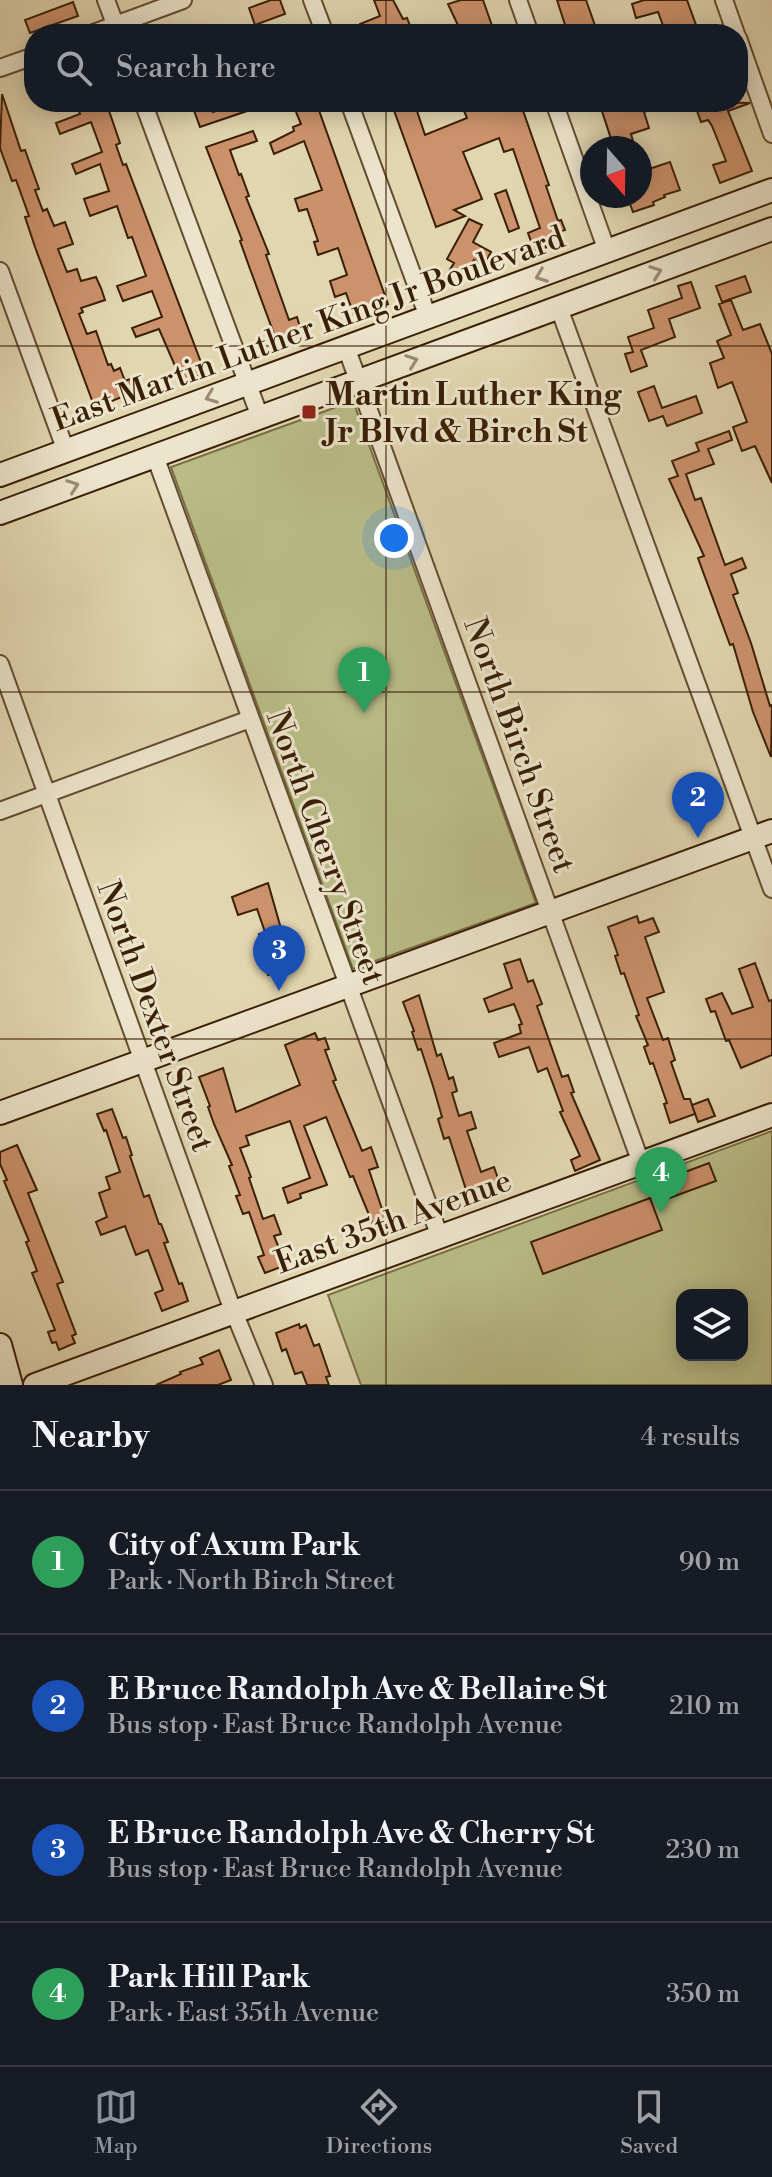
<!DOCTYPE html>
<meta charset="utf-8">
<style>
body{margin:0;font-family:"Libre Bodoni",serif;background:#20242c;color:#f1f3f6}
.controls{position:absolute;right:24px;bottom:24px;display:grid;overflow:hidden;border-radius:16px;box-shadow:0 4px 20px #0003}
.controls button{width:72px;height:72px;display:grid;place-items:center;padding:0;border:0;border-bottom:2px solid #363941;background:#171b24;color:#f1f3f6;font:40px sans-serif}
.compass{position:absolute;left:580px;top:136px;width:72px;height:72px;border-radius:50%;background:#171b24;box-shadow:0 4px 20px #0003;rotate:160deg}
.you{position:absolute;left:394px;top:538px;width:28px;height:28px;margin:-20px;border:6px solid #fff;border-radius:50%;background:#1a73e8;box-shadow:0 0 0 12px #1a73e833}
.badge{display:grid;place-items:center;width:52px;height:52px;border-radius:50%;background:#8c9099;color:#fff;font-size:26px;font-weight:700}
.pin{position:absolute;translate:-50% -66px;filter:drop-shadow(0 2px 4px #0008)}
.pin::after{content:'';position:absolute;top:42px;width:28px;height:24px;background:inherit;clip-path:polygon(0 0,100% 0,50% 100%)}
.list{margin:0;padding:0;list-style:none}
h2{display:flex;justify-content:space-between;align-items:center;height:104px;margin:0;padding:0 32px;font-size:34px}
h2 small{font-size:26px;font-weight:400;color:#9ea1a6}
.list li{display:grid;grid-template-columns:52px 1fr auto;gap:24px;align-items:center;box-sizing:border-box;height:144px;padding:0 32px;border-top:2px solid #363941}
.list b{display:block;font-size:30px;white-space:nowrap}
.list p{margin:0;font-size:26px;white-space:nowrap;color:#9ea1a6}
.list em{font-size:26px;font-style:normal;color:#9ea1a6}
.icon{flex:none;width:44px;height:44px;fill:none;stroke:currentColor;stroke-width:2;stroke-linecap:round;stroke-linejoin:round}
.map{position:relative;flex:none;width:772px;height:1385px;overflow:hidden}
.search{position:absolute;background:#171b24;box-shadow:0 4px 20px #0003;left:24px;right:24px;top:24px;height:88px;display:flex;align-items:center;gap:20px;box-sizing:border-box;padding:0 28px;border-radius:32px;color:#9ea1a6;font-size:30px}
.sheet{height:680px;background:#171b24}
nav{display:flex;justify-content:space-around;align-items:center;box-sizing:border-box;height:112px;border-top:2px solid #363941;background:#171b24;font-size:22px;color:#9ea1a6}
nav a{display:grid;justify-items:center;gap:4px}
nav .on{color:#8c9099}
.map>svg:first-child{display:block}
.green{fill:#b9bc87;stroke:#796e46;stroke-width:2;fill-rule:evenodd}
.building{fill:#cc926c;stroke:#391f05;stroke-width:2}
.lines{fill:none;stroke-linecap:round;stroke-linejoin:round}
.street-casing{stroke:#634d30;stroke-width:20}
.secondary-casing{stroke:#391f05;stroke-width:26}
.street{stroke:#ece4cc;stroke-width:16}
.secondary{stroke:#ece4cc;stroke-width:22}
.oneway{stroke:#9b8b72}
.grid{fill:none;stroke:#391f05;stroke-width:2;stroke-opacity:0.55}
.poi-dot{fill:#8f2418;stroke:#ece4cc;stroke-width:3}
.labels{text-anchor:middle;stroke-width:6;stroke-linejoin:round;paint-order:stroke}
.street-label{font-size:32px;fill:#391f05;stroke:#ece4cc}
.poi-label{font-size:32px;font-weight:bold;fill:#391f05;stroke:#ece4cc;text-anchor:start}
</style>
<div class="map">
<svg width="772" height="1385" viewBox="0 0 772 1385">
<rect width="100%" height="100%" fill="#e2d6b0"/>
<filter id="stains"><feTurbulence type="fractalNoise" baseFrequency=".0025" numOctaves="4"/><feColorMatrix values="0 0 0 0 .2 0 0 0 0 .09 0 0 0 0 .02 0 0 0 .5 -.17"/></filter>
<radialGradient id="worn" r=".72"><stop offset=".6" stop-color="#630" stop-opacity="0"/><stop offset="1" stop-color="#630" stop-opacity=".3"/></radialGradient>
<path class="green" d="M 353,401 L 536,903 L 353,969 L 171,467 Z
M 772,1131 L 772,1385 L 361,1385 L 328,1295 ZM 682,1295 L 742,1295 L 742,1355 L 682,1355 Z"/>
<path class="building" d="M 271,0 L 280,0 L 285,14 L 255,25 L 249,8 Z
M 374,0 L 393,0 L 403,19 L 407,18 L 413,34 L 364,34 L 360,24 L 380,16 Z
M 461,0 L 483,0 L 495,34 L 462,34 L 448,4 Z
M 557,0 L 586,0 L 598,34 L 568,34 Z
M 644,0 L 687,0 L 696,25 L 676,33 L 674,27 L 665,31 L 658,12 L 636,18 L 632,4 Z
M 73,2 L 78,16 L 30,33 L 25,20 Z
M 2,94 L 21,151 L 25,150 L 39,189 L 35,190 L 43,211 L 47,209 L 54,226 L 65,222 L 73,244 L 58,249 L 67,272 L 77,269 L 81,281 L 96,277 L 101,288 L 105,300 L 81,308 L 83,312 L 79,314 L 87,334 L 96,331 L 108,365 L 111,364 L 114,371 L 120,368 L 125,381 L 130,379 L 135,392 L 109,402 L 110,405 L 96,411 L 35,247 L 25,217 L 29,216 L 16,180 L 12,181 L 0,148 Z
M 76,102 L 106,102 L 120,143 L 116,145 L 123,165 L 126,164 L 205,373 L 182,382 L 159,329 L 136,337 L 132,328 L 162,317 L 152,291 L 123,301 L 117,286 L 146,276 L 132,237 L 128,238 L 117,206 L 90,216 L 84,199 L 109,191 L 100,164 L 76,174 L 72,164 L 102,152 L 91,122 L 60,134 L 56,123 L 80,114 Z
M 191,102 L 210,102 L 213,112 L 244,102 L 247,111 L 200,127 Z
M 292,102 L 316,102 L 388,304 L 354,315 L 346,293 L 335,297 L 330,281 L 347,275 L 338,248 L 318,255 L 314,242 L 318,241 L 307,209 L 299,211 L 295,199 L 322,190 L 304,141 L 274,154 L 270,143 L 294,131 L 293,127 L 301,124 Z
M 391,102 L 414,102 L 425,135 L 467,118 L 462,106 L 471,102 L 520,102 L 549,185 L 546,186 L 558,221 L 561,220 L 565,230 L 551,235 L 553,240 L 545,243 L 547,247 L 535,252 L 528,233 L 540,228 L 513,149 L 504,152 L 499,138 L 463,152 L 482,199 L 454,210 L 465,216 L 436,227 Z
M 599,102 L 667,102 L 667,104 L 644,112 L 649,128 L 631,134 L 635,148 L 614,148 Z
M 711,102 L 750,103 L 728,111 L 752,171 L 720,183 L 713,165 L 726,161 L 712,126 L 708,120 L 701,122 L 696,108 Z
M 253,131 L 257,141 L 230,150 L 239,175 L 241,174 L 249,196 L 246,197 L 269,254 L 266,255 L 289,320 L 297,317 L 302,334 L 277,342 L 250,269 L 240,241 L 242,240 L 206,147 Z
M 670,162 L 680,190 L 664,195 L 665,197 L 653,202 L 654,205 L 633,212 L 627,196 L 640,196 L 640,172 Z
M 506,190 L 519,228 L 509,232 L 495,194 Z
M 469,219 L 482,225 L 473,242 L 491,252 L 484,266 L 474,260 L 464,279 L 449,271 L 454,263 L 447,259 Z
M 745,276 L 751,292 L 722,302 L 716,286 Z
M 691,282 L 700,308 L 669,319 L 675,337 L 641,350 L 647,366 L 631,372 L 625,354 L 633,352 L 628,337 L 654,328 L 648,310 L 682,298 L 678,286 Z
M 731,300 L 743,330 L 760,324 L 772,354 L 772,483 L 755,446 L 742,451 L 733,427 L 747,422 L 732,382 L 718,388 L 710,363 L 724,358 L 717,341 L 731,335 L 719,304 Z
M 654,386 L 662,408 L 696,396 L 702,413 L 667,426 L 663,416 L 649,421 L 638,392 Z
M 729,431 L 732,440 L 708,449 L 714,464 L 686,474 L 695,500 L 701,498 L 725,565 L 742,558 L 746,568 L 731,574 L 738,593 L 733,595 L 751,643 L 770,706 L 772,705 L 771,757 L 753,712 L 733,644 L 730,645 L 698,558 L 704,556 L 669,479 L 678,476 L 672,461 L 699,451 L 696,443 Z
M 268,883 L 292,967 L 268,975 L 262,958 L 267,956 L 259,934 L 265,932 L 257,909 L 238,915 L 232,897 Z
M 637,916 L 639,923 L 653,918 L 659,932 L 645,937 L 664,992 L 647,998 L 663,1040 L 668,1038 L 675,1060 L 671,1062 L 684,1099 L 690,1099 L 695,1114 L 670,1123 L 664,1104 L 667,1103 L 653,1063 L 650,1064 L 644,1047 L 648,1045 L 636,1016 L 639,1015 L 624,973 L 621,974 L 615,956 L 618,955 L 608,927 Z
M 520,959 L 528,982 L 533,980 L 542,1004 L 537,1006 L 562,1077 L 568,1075 L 574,1092 L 571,1093 L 600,1160 L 575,1171 L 571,1160 L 580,1156 L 560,1112 L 563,1111 L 547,1068 L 538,1072 L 529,1047 L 499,1057 L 494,1043 L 521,1033 L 519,1025 L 522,1024 L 514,1004 L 489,1012 L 484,999 L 512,988 L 504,964 Z
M 755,963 L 769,1001 L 772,1000 L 772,1055 L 741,1068 L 729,1040 L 726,1041 L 715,1011 L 711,1012 L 706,999 L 722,993 L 732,1014 L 753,1007 L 739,969 Z
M 419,995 L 437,1056 L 441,1054 L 449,1079 L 453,1077 L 457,1091 L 452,1093 L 459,1116 L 471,1112 L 476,1128 L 467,1131 L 481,1172 L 494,1167 L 501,1187 L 469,1199 L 449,1137 L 444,1139 L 438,1119 L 442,1117 L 433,1086 L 421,1049 L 418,1050 L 412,1032 L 414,1031 L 403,1002 Z
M 315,1033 L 318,1040 L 325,1038 L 329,1049 L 325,1050 L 336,1080 L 333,1081 L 362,1151 L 371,1147 L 378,1167 L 369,1170 L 382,1209 L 385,1208 L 392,1226 L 376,1232 L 353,1176 L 350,1177 L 326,1117 L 304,1126 L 327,1185 L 300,1194 L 301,1198 L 288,1203 L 283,1188 L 310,1178 L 290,1121 L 246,1136 L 249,1145 L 240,1148 L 251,1177 L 249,1178 L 263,1219 L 274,1215 L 281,1234 L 274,1236 L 286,1265 L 265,1273 L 258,1257 L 264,1255 L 249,1212 L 243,1214 L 236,1196 L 240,1195 L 229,1166 L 232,1165 L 214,1124 L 208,1107 L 210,1106 L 199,1077 L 223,1068 L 236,1112 L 300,1085 L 285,1045 Z
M 708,1099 L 715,1116 L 698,1122 L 692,1105 Z
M 112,1109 L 123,1138 L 126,1137 L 132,1155 L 130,1156 L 144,1197 L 149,1195 L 159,1224 L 161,1224 L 168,1242 L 164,1243 L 179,1284 L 182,1283 L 188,1301 L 162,1311 L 155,1293 L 163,1290 L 148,1250 L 136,1255 L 125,1226 L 101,1235 L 96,1222 L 107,1217 L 99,1193 L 110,1189 L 106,1177 L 120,1172 L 106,1130 L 104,1131 L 97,1114 Z
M 17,1145 L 37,1190 L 28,1193 L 63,1282 L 57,1284 L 76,1334 L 72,1336 L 75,1343 L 59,1350 L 56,1342 L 52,1343 L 48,1332 L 55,1330 L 32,1273 L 37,1271 L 26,1242 L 29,1241 L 4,1181 L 7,1180 L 0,1164 L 0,1152 Z
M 709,1163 L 716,1181 L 664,1200 L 658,1182 Z
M 650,1198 L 662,1230 L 543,1274 L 531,1242 Z
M 299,1324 L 300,1328 L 306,1325 L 314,1346 L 319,1344 L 330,1376 L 326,1377 L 329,1385 L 307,1385 L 302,1372 L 295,1374 L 286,1349 L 282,1351 L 276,1333 Z
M 219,1350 L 231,1380 L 218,1385 L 156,1385 L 181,1374 L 180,1372 L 203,1364 L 200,1358 Z"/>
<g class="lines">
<defs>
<path id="street" d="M 106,0 L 118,32
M 312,0 L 325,34
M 518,0 L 530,34
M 724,0 L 736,34
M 91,34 L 183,0
M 738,38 L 772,134
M 0,68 L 34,56
M 143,102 L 260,417
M 349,102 L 428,317
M 554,102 L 607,251
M 0,271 L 66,451
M 559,308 L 772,889
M 346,347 L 641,1163
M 155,456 L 440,1237
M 0,664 L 229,1300 L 264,1385
M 0,811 L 250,719"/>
<path id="secondary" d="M 0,475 L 772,190
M 0,513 L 772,229
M 0,1113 L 772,831
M 0,1345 L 11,1385
M 35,1385 L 772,1115"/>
</defs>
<use href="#street" class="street-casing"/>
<use href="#secondary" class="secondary-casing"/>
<use href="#street" class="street"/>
<use href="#secondary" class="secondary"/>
</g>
<defs><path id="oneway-chevron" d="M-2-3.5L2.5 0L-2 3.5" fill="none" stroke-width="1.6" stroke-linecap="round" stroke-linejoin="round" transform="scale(2)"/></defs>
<g class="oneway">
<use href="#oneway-chevron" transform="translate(656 272) rotate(-20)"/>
<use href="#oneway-chevron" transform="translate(541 276) rotate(159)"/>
<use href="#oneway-chevron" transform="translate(412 361) rotate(-20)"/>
<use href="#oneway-chevron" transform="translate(211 397) rotate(159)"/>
<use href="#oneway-chevron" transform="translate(73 486) rotate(-20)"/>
</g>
<path class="grid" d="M 386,0 L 386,34M 386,102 L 386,1385M 0,346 L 772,346M 0,692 L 772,692M 0,1039 L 772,1039"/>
<rect class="poi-dot" x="301" y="404" width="16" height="16" rx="4"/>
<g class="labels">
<g class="street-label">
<text transform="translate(308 328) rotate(-20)" y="11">East Martin Luther King Jr Boulevard</text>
<text transform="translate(520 745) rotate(70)" y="11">North Birch Street</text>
<text transform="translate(326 847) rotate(70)" y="11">North Cherry Street</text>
<text transform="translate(156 1016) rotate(70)" y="11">North Dexter Street</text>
<text transform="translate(393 1221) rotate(-20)" y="11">East 35th Avenue</text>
</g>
<g class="poi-label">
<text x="325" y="405">Martin Luther King<tspan x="325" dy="37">Jr Blvd &amp; Birch St</tspan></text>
</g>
</g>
<rect width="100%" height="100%" filter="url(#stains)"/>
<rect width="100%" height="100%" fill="url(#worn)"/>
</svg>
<div class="controls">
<button><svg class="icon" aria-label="layers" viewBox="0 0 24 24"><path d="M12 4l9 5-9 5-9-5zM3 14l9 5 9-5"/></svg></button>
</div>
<svg class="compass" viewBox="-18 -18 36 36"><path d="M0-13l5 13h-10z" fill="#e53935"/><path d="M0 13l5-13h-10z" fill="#9ea1a6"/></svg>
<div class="you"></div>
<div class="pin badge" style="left:364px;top:713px;background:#2e9e5b">1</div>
<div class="pin badge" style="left:698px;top:838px;background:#1a4fb4">2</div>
<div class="pin badge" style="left:279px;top:991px;background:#1a4fb4">3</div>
<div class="pin badge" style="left:661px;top:1213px;background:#2e9e5b">4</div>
<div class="search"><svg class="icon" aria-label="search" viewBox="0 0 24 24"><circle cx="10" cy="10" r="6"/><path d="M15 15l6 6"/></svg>Search here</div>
</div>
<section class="sheet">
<h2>Nearby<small>4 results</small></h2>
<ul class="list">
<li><span class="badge" style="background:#2e9e5b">1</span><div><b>City of Axum Park</b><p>Park · North Birch Street</p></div><em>90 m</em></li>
<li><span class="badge" style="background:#1a4fb4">2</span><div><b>E Bruce Randolph Ave &amp; Bellaire St</b><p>Bus stop · East Bruce Randolph Avenue</p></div><em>210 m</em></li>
<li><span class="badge" style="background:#1a4fb4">3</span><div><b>E Bruce Randolph Ave &amp; Cherry St</b><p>Bus stop · East Bruce Randolph Avenue</p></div><em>230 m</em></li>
<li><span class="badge" style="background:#2e9e5b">4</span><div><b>Park Hill Park</b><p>Park · East 35th Avenue</p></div><em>350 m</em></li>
</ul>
</section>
<nav>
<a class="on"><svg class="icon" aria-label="map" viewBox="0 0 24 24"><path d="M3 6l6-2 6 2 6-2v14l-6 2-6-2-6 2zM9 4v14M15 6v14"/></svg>Map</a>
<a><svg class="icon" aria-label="directions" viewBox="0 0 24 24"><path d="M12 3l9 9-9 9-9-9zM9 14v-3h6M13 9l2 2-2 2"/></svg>Directions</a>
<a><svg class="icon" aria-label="saved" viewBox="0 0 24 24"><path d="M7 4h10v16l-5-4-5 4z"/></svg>Saved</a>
</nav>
